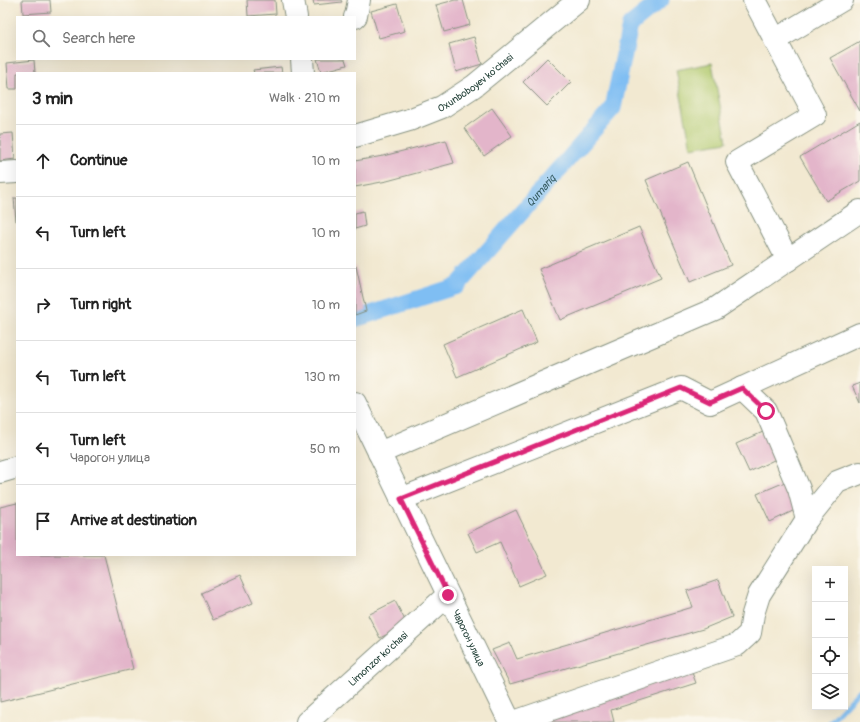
<!DOCTYPE html>
<meta charset="utf-8">
<style>
body{margin:0;font-family:Pangolin,sans-serif;background:#f2f2f2;color:#222}
.controls{position:absolute;right:12px;bottom:12px;display:grid;overflow:hidden;border-radius:0px;box-shadow:0 4px 16px #0002}
.controls button{width:36px;height:36px;display:grid;place-items:center;padding:0;border:0;border-bottom:1px solid #e0e0e0;background:#fff;color:#222;font:20px sans-serif}
.stop{position:absolute;width:12px;height:12px;margin:-9px;border:3px solid #db2777;border-radius:50%;background:#fff}
.stop.end{background:#db2777;border-color:#fff;box-shadow:0 1px 4px #0008}
.list{margin:0;padding:0;list-style:none}
h2{display:flex;justify-content:space-between;align-items:center;height:52px;margin:0;padding:0 16px;font-size:17px}
h2 small{font-size:13px;font-weight:400;color:#767676}
.list li{display:grid;grid-template-columns:26px 1fr auto;gap:12px;align-items:center;box-sizing:border-box;height:72px;padding:0 16px;border-top:1px solid #e0e0e0}
.list b{display:block;font-size:15px;white-space:nowrap}
.list p{margin:0;font-size:13px;white-space:nowrap;color:#767676}
.list em{font-size:13px;font-style:normal;color:#767676}
.icon{flex:none;width:22px;height:22px;fill:none;stroke:currentColor;stroke-width:2;stroke-linecap:round;stroke-linejoin:round}
.map{position:relative;flex:none;width:860px;height:722px;overflow:hidden}
.search{position:absolute;background:#fff;box-shadow:0 4px 16px #0002;left:16px;top:16px;width:340px;height:44px;display:flex;align-items:center;gap:10px;box-sizing:border-box;padding:0 14px;border-radius:0px;color:#767676;font-size:15px}
.panel{position:absolute;background:#fff;box-shadow:0 4px 16px #0002;left:16px;top:72px;width:340px;height:484px;border-radius:0px}
.map>svg:first-child{display:block}
.green{fill:#b2ca6f;stroke:#688452}
.lines{fill:none;stroke-linecap:round;stroke-linejoin:round}
.stream{stroke:#7fbef3;stroke-width:5}
.canal{stroke:#7fbef3;stroke-width:17}
.building{fill:#e3b5ca}
.minor-casing{stroke:#889382;stroke-width:24}
.major-casing{stroke:#889382;stroke-width:24}
.minor{stroke:#fff;stroke-width:22}
.major{stroke:#fff;stroke-width:22}
.route{stroke:#db2777;stroke-width:5}
.labels{text-anchor:middle;stroke-width:3;stroke-linejoin:round;paint-order:stroke}
.street-label{font-size:10px;fill:#1f3d34;stroke:#fbf7ec}
.water-label{font-size:11px;font-style:italic;fill:#375d64;stroke:#fbf7ec}
</style>
<div class="map">
<svg width="860" height="722" viewBox="0 0 860 722">
<rect width="100%" height="100%" fill="#fbf7ec"/>
<filter id="ink" filterUnits="userSpaceOnUse"><feTurbulence type="fractalNoise" baseFrequency=".025" numOctaves="2"/><feDisplacementMap in="SourceGraphic" scale="8" xChannelSelector="R" yChannelSelector="G"/><feConvolveMatrix kernelMatrix="1 2 1 2 8 2 1 2 1" color-interpolation-filters="sRGB"/></filter>
<filter id="wash" filterUnits="userSpaceOnUse"><feTurbulence type="fractalNoise" baseFrequency=".012" numOctaves="4" result="noise"/><feDisplacementMap in="SourceGraphic" scale="16" xChannelSelector="R" yChannelSelector="G"/><feGaussianBlur stdDeviation="0.9" result="paint"/><feColorMatrix in="noise" values="0 0 0 0 0 0 0 0 0 0 0 0 0 0 0 0 0 1.4 0 .05"/><feComposite in="paint" operator="in"/></filter>
<g filter="url(#wash)">
<rect width="100%" height="100%" fill="#f2e9d1"/>
<path class="green" d="M 712,63 L 727,142 L 691,148 L 676,70 Z"/>
<g class="lines">
<path class="stream" d="M 845,706 L 860,690
M 830,722 L 844,707"/>
<path class="canal" id="s1" d="M 355,319 L 457,286 L 613,108 L 630,25 L 661,0"/>
</g>
<g id="blocks">
<path class="building" d="M 22,0 L 50,0 L 51,12 L 23,14 Z
M 247,0 L 275,0 L 276,14 L 248,16 Z
M 313,0 L 341,0 L 342,2 L 314,5 Z
M 455,0 L 463,0 L 470,25 L 444,32 L 436,5 Z
M 397,4 L 405,31 L 379,38 L 371,11 Z
M 474,37 L 482,64 L 456,72 L 449,44 Z
M 860,41 L 860,111 L 830,58 Z
M 547,58 L 571,82 L 547,106 L 523,82 Z
M 317,59 L 345,59 L 347,65 L 321,72 Z
M 34,60 L 35,73 L 17,73 L 17,89 L 9,89 L 7,63 Z
M 281,67 L 282,73 L 254,73 L 253,70 Z
M 492,108 L 512,136 L 484,156 L 464,128 Z
M 860,121 L 860,181 L 826,201 L 800,157 Z
M 13,133 L 15,159 L 0,161 L 0,134 Z
M 446,140 L 454,163 L 387,181 L 355,187 L 355,161 L 383,156 Z
M 688,162 L 731,265 L 690,282 L 646,180 Z
M 14,198 L 17,198 L 17,221 L 16,221 Z
M 363,211 L 365,226 L 355,229 L 355,213 Z
M 639,227 L 661,278 L 560,320 L 539,269 Z
M 356,266 L 366,311 L 355,315 L 355,267 Z
M 523,309 L 537,342 L 457,377 L 443,344 Z
M 860,383 L 860,403 L 852,386 Z
M 763,432 L 776,459 L 749,472 L 736,444 Z
M 785,482 L 797,509 L 770,522 L 757,494 Z
M 17,503 L 17,555 L 104,555 L 133,669 L 0,702 L 0,507 Z
M 516,510 L 547,574 L 519,586 L 500,542 L 477,552 L 468,533 Z
M 240,575 L 253,603 L 213,620 L 201,593 Z
M 718,580 L 732,617 L 703,629 L 510,684 L 492,650 L 510,643 L 517,659 L 693,607 L 687,591 Z
M 395,601 L 407,624 L 380,638 L 368,615 Z
M 691,670 L 696,683 L 611,710 L 614,722 L 541,722 Z"/>
</g>
</g>
<g filter="url(#ink)">
<use href="#blocks" fill-opacity="0" stroke="#889382" stroke-width="1"/>
<g class="lines">
<defs>
<g id="minor">
<path d="M 293,0 L 296,17"/>
<path d="M 754,0 L 815,115 L 737,162 L 788,260"/>
<path d="M 355,17 L 356,16 L 359,0"/>
<path d="M 775,40 L 842,0"/>
<path d="M 302,59 L 303,73"/>
<path d="M 742,388 L 766,411 L 799,489 L 807,519"/>
<path d="M 379,453 L 715,309 L 860,211"/>
<path d="M 0,472 L 17,467"/>
<path d="M 401,499 L 681,388 L 710,403 L 860,334"/>
<path id="s2" d="M 307,722 L 448,595"/>
<path d="M 514,722 L 737,645 L 750,633 L 753,614 L 759,595 L 807,519 L 837,482 L 860,473"/>
</g>
<g id="major">
<path id="s3" d="M 355,136 L 409,120 L 442,107 L 474,86 L 579,0"/>
<path d="M 0,173 L 17,172"/>
<path id="s4" d="M 355,403 L 510,722"/>
</g>
</defs>
<use href="#minor" class="minor-casing"/>
<use href="#major" class="major-casing"/>
<use href="#minor" class="minor"/>
<use href="#major" class="major"/>
</g>
</g>
<g class="lines" filter="url(#ink)">
<path class="route" d="M 448,595 L 401,499 L 681,388 L 710,402 L 742,388 L 766,411"/>
</g>
<g class="labels">
<g class="street-label">
<text dy="4" stroke="none"><textPath href="#s3" startOffset="133">Oxunboboyev ko'chasi</textPath></text>
<text dy="4" stroke="none"><textPath href="#s4" startOffset="261">Чарогон улица</textPath></text>
<text dy="4" stroke="none"><textPath href="#s2" startOffset="95">Limonzor ko'chasi</textPath></text>
</g>
<g class="water-label">
<text dy="4" stroke="none"><textPath href="#s1" startOffset="234">Qumariq</textPath></text>
</g>
</g>
</svg>
<div class="controls">
<button>+</button>
<button>−</button>
<button><svg class="icon" aria-label="locate" viewBox="0 0 24 24"><circle cx="12" cy="12" r="6"/><path d="M12 2v4M12 18v4M2 12h4M18 12h4"/></svg></button>
<button><svg class="icon" aria-label="layers" viewBox="0 0 24 24"><path d="M12 4l9 5-9 5-9-5zM3 14l9 5 9-5"/></svg></button>
</div>
<div class="stop" style="left:766px;top:411px"></div>
<div class="stop end" style="left:448px;top:595px"></div>
<div class="search"><svg class="icon" aria-label="search" viewBox="0 0 24 24"><circle cx="10" cy="10" r="6"/><path d="M15 15l6 6"/></svg>Search here</div>
<section class="panel">
<h2>3 min<small>Walk · 210 m</small></h2>
<ul class="list">
<li><svg class="icon" aria-label="ahead" viewBox="0 0 24 24"><path d="M12 20V5M6 11l6-6 6 6"/></svg><div><b>Continue</b></div><em>10 m</em></li>
<li><svg class="icon" aria-label="left" viewBox="0 0 24 24"><path d="M17 20v-9H6M10 6l-5 5 5 5"/></svg><div><b>Turn left</b></div><em>10 m</em></li>
<li><svg class="icon" aria-label="right" viewBox="0 0 24 24"><path d="M7 20v-9h11M14 6l5 5-5 5"/></svg><div><b>Turn right</b></div><em>10 m</em></li>
<li><svg class="icon" aria-label="left" viewBox="0 0 24 24"><path d="M17 20v-9H6M10 6l-5 5 5 5"/></svg><div><b>Turn left</b></div><em>130 m</em></li>
<li><svg class="icon" aria-label="left" viewBox="0 0 24 24"><path d="M17 20v-9H6M10 6l-5 5 5 5"/></svg><div><b>Turn left</b><p>Чарогон улица</p></div><em>50 m</em></li>
<li><svg class="icon" aria-label="arrive" viewBox="0 0 24 24"><path d="M6 21V4h12l-3 4 3 4H6"/></svg><div><b>Arrive at destination</b></div></li>
</ul>
</section>
</div>
